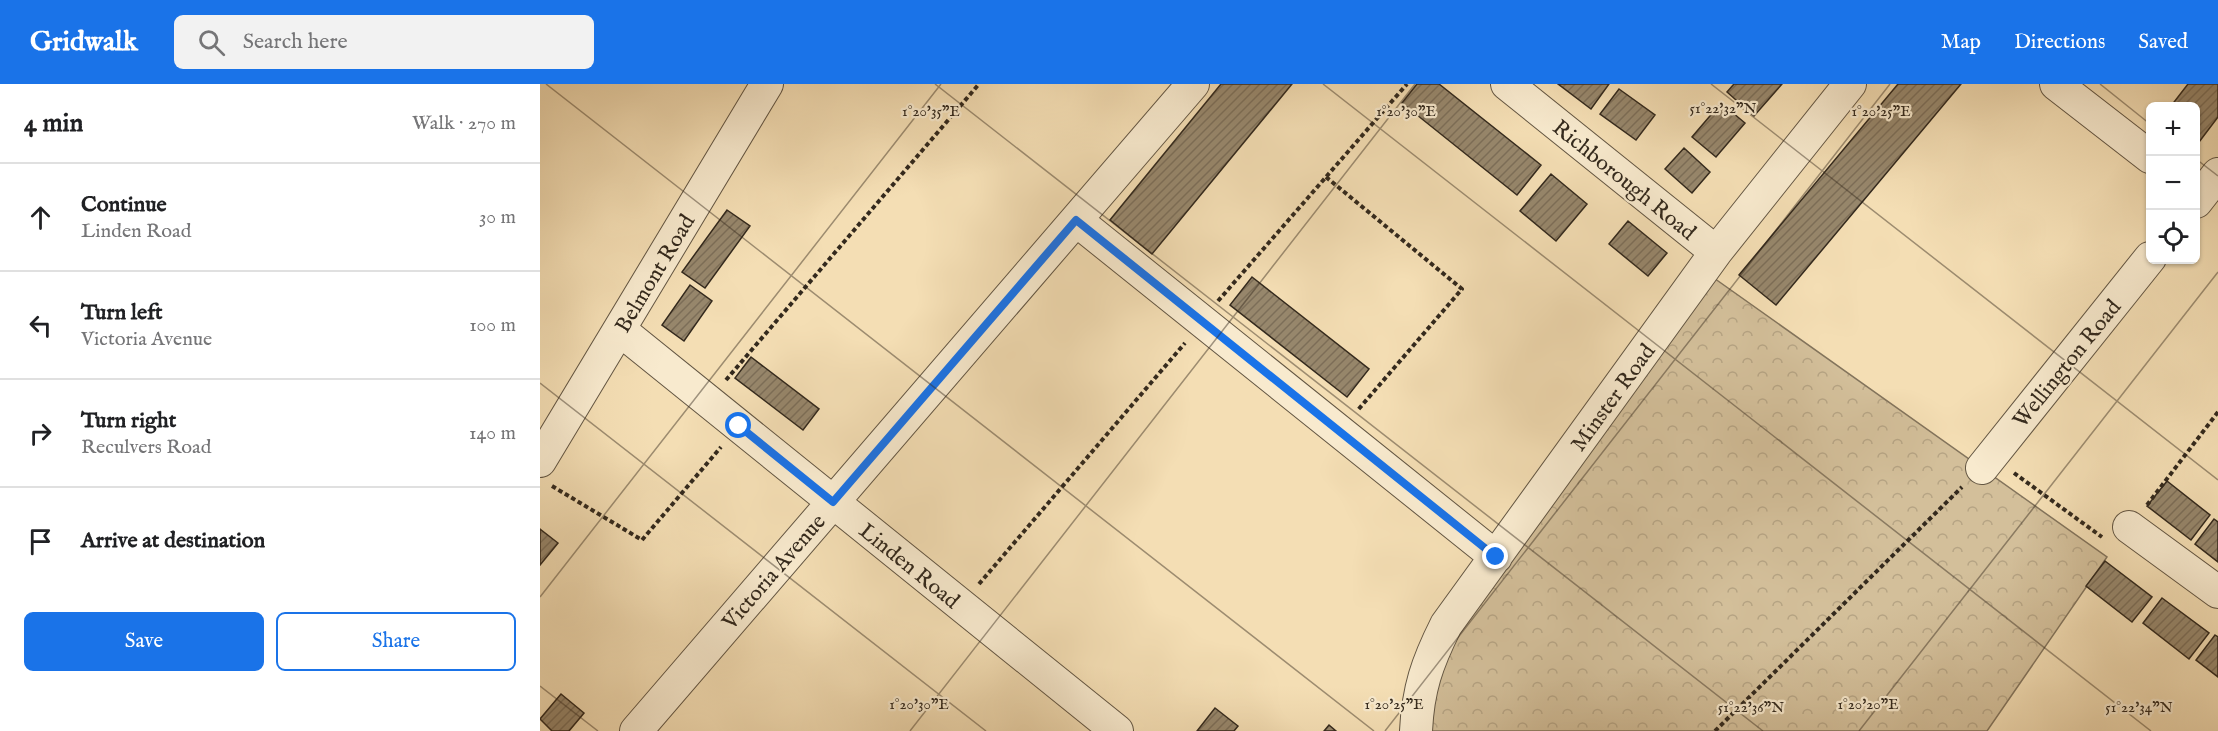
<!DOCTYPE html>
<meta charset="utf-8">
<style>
body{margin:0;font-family:"IM FELL English",serif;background:#f2f2f2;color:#202124}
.controls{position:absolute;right:18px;top:18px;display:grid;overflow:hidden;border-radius:9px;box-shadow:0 2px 4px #0004}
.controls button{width:54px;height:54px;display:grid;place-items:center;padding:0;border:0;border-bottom:2px solid #e0e0e0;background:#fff;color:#202124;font:30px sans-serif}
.stop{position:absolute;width:18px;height:18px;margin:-14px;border:4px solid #1a73e8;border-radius:50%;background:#fff}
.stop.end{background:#1a73e8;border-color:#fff;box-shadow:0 2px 6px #0008}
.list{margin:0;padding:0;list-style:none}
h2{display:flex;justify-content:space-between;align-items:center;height:78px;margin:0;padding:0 24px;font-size:26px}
h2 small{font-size:20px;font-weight:400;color:#757577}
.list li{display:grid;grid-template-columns:39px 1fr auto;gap:18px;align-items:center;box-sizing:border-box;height:108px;padding:0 24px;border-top:2px solid #e0e0e0}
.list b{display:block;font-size:22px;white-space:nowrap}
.list p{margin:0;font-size:20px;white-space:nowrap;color:#757577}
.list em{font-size:20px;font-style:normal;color:#757577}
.actions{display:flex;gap:12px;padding:18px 24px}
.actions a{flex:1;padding:14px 0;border:2px solid #1a73e8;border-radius:9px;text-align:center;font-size:21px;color:#1a73e8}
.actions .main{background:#1a73e8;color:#fff}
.icon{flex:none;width:33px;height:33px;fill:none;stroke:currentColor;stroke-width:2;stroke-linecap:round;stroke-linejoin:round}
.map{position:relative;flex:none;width:1678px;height:647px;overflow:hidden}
header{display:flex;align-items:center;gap:36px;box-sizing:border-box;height:84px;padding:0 30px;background:#1a73e8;color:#fff}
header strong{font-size:28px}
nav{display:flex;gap:33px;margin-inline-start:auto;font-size:21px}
.search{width:420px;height:54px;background:#f2f2f2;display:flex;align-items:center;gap:15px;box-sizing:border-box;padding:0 21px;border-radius:9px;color:#757577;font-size:22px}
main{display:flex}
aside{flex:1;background:#fff}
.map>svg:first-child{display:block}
.park{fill:url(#park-crowns);stroke:#83745c;stroke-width:1.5}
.building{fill:url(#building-hatch);stroke:#33291d;stroke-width:1.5}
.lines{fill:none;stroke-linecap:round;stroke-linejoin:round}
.minor-casing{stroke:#635643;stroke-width:34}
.path{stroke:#33291d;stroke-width:4;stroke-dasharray:4.5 3;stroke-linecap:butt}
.minor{stroke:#f8eace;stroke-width:32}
.route{stroke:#1a73e8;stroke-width:8}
.ticks{fill:none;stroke:#33291d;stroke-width:1.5;stroke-opacity:0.45}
.labels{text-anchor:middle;stroke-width:4.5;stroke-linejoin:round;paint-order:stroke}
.street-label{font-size:22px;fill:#33291d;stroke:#f8eace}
.ticks-label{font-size:15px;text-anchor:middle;fill:#33291d;stroke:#f8eace;stroke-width:4.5;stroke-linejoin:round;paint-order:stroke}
</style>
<header>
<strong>Gridwalk</strong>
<div class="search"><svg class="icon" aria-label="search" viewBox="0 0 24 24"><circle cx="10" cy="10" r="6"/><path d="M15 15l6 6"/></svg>Search here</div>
<nav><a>Map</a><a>Directions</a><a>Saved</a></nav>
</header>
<main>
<aside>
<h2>4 min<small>Walk · 270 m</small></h2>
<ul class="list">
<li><svg class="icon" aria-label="ahead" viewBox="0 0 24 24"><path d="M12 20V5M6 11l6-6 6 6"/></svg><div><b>Continue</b><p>Linden Road</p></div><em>30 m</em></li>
<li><svg class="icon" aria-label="left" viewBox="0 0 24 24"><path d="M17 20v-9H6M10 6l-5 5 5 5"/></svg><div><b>Turn left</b><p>Victoria Avenue</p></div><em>100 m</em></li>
<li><svg class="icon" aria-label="right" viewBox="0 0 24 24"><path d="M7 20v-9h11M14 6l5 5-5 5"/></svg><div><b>Turn right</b><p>Reculvers Road</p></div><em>140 m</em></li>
<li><svg class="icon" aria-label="arrive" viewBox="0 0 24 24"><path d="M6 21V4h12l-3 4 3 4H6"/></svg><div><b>Arrive at destination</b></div></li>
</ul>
<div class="actions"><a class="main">Save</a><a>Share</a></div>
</aside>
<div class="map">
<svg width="1678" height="647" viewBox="0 0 1678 647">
<defs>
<pattern id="park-crowns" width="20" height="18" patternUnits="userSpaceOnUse" patternTransform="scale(1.5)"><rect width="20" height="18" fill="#d3bf9a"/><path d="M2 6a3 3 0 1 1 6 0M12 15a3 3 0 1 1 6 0" fill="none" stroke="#b6a484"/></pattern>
<pattern id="building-hatch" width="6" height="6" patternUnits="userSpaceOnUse" patternTransform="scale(1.5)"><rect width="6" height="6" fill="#97876c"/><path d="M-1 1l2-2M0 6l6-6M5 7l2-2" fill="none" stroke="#7c6e58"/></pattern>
</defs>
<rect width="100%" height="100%" fill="#f4deb4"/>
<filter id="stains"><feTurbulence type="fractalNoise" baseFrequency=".00333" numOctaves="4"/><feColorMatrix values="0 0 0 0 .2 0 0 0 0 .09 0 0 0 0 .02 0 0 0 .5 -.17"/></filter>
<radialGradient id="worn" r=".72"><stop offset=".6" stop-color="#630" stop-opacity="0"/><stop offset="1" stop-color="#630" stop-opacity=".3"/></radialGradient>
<path class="park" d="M 1164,187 L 1567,473 L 1447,647 L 876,647 L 882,601 Z"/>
<path class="building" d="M 681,0 L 752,0 L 612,170 L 570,136 Z
M 877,0 L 899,0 L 1001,81 L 977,111 L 862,19 Z
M 1018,0 L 1069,0 L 1051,25 Z
M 1194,0 L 1242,0 L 1214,32 L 1187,8 Z
M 1358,0 L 1421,0 L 1236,221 L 1199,191 Z
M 1648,0 L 1678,0 L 1678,33 L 1656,62 L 1656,22 L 1631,22 Z
M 1079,5 L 1115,31 L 1096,56 L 1060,30 Z
M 1181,19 L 1205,39 L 1176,73 L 1152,53 Z
M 1144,64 L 1170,88 L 1152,109 L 1125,85 Z
M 1011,90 L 1047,120 L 1016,157 L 980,127 Z
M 187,126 L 210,142 L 165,204 L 142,188 Z
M 1088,137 L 1127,169 L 1108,192 L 1069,160 Z
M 712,193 L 829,285 L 807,313 L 690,221 Z
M 150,201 L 172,217 L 144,257 L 122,241 Z
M 211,273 L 279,325 L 263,346 L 195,294 Z
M 1627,397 L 1670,431 L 1651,456 L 1607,422 Z
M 1674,435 L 1678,438 L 1678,478 L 1655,460 Z
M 0,445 L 18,459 L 0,481 Z
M 1565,477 L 1612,513 L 1592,538 L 1546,502 Z
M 1622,514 L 1669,549 L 1649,575 L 1603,539 Z
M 1675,551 L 1678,553 L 1678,593 L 1656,576 Z
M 21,610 L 44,629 L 29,647 L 12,647 L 0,635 Z
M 675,624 L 698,642 L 694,647 L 657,647 Z
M 789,641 L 796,647 L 784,647 Z"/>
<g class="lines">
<defs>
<path id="minor" d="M 967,0 L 1176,168
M 1516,0 L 1610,73
M 1656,118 L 1678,90
M 536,136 L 956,473
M 80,246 L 577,647
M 0,377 L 227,0
M 1442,384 L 1610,174
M 1589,443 L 1678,508
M 96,647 L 653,0
M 876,647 C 878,605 887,579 906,541 L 1176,168 L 1310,0"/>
</defs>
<use href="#minor" class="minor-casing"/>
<path class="path" d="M 786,93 L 922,205 L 817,327
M 678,217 L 867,0
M 186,296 L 439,0
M 1474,389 L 1562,453
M 12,402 L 102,456 L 181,363
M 1607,421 L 1678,328
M 439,500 L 645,259
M 1175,647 L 1422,403"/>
<use href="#minor" class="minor"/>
</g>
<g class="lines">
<path class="route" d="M 199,342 L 293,418 L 536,136 L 956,473"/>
</g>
<path class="ticks" d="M 6,0 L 834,647M 395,0 L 1223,647M 783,0 L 1611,647M 1171,0 L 1678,396M 1560,0 L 1610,40M 1656,75 L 1678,92M 0,299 L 446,647M 0,513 L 401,0M 0,602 L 58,647M 370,647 L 875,0M 845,647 L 1350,0M 1319,647 L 1678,188"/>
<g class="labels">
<g class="street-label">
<text transform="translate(1085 95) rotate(39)" y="8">Richborough Road</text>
<text transform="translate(114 189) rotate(-59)" y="8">Belmont Road</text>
<text transform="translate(1526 279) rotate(-51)" y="8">Wellington Road</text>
<text transform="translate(1072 313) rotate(-54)" y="8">Minster Road</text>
<text transform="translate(370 481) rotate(39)" y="8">Linden Road</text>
<text transform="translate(233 487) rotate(-49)" y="8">Victoria Avenue</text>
</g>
</g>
<g class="ticks-label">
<text x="1183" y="29">51°22'32"N</text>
<text x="866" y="32">1°20'30"E</text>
<text x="391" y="32">1°20'35"E</text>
<text x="1341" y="32">1°20'25"E</text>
<text x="379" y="625">1°20'30"E</text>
<text x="854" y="625">1°20'25"E</text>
<text x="1328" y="625">1°20'20"E</text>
<text x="1211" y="628">51°22'36"N</text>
<text x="1599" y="628">51°22'34"N</text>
</g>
<rect width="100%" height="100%" filter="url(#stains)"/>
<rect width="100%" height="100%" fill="url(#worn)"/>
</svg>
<div class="controls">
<button>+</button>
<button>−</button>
<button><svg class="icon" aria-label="locate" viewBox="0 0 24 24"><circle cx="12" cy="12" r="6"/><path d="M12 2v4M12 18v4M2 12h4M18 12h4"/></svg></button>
</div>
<div class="stop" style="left:199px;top:342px"></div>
<div class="stop end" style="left:956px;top:473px"></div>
</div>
</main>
